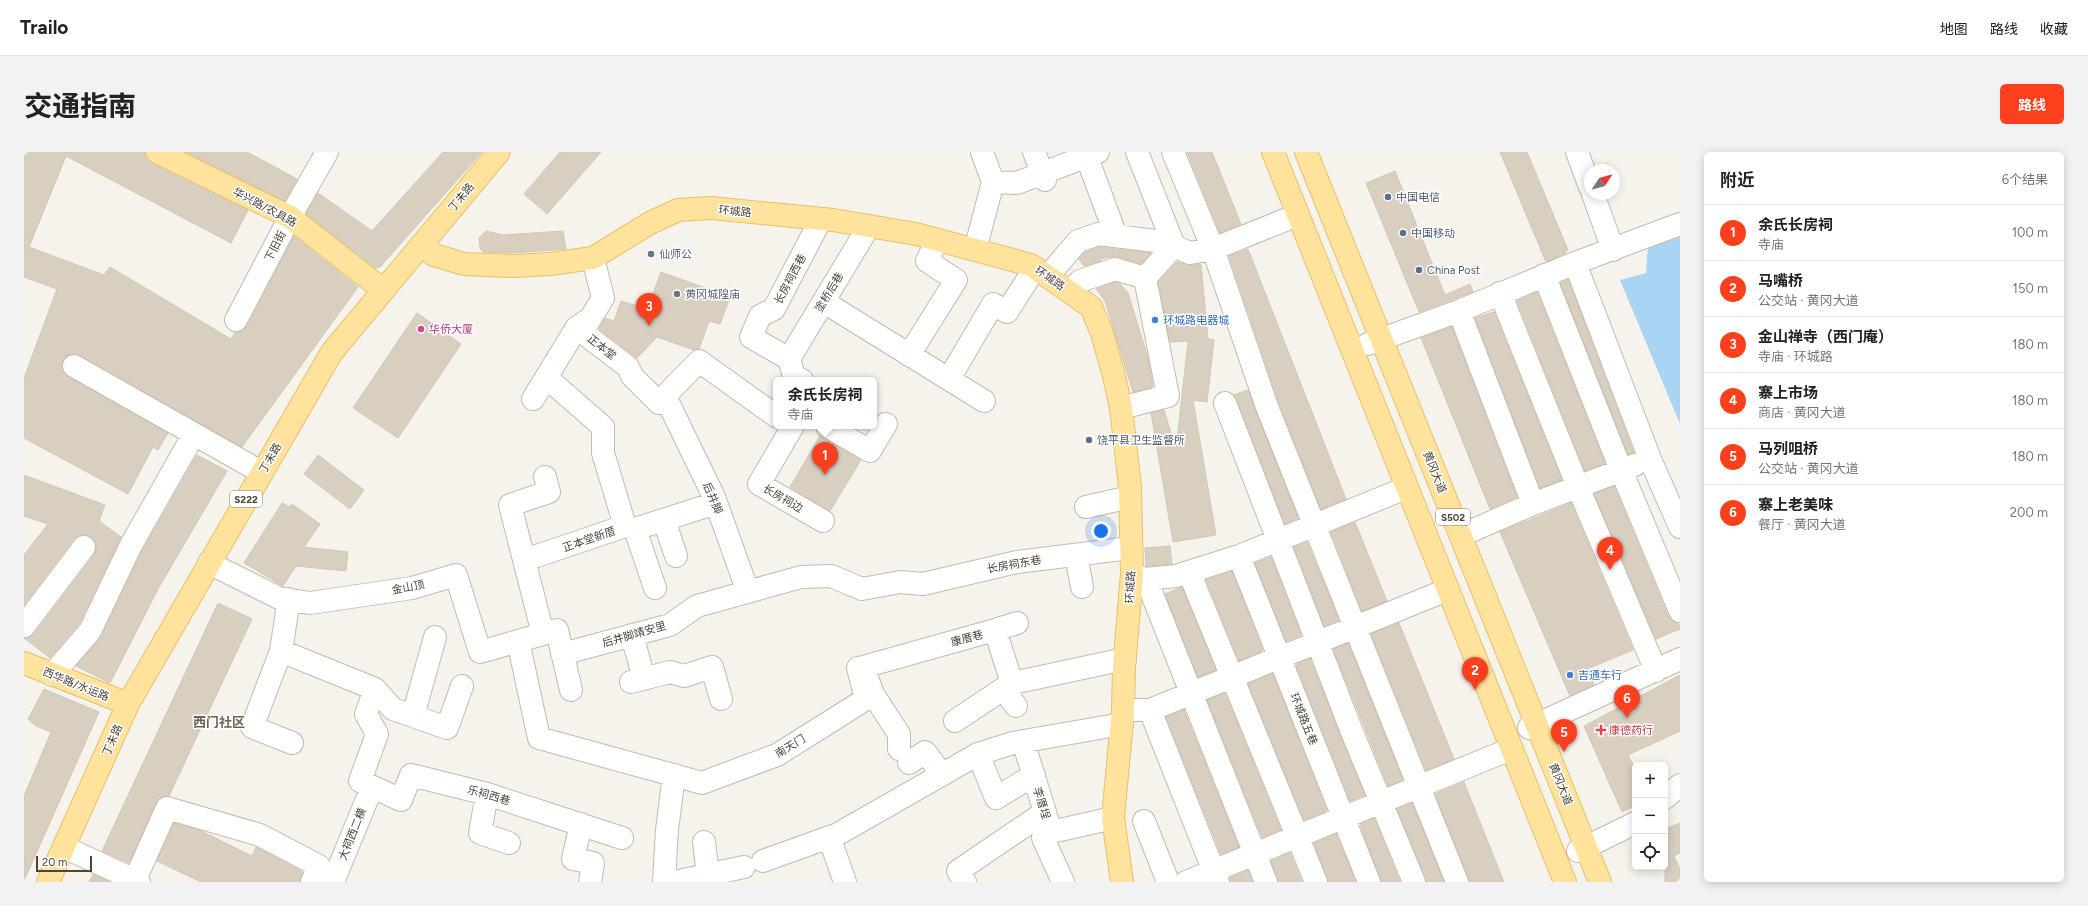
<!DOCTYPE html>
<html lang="zh">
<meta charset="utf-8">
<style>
body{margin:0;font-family:Figtree,"Noto Sans SC",sans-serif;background:#f2f2f2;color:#222}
.controls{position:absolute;right:12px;bottom:12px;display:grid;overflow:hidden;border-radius:6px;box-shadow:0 2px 10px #0003}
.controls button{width:36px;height:36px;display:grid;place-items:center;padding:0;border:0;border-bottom:1px solid #e0e0e0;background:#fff;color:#222;font:20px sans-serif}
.compass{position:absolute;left:1560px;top:12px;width:36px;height:36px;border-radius:50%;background:#fff;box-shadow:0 2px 10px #0003;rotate:54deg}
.scale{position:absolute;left:12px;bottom:10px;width:56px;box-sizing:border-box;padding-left:4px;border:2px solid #4b4439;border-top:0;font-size:11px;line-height:14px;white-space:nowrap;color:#4b4439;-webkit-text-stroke:3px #fff;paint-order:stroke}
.you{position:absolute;left:1077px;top:379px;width:14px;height:14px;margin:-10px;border:3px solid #fff;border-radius:50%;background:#1a73e8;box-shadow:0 0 0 6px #1a73e833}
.badge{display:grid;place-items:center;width:26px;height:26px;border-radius:50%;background:#fc3f1d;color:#fff;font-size:13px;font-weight:700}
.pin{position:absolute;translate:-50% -33px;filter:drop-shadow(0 1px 2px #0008)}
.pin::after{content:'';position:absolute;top:21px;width:14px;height:12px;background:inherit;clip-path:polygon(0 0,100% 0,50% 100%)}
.popup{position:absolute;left:749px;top:225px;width:104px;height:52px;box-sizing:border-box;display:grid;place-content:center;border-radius:6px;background:#fff;filter:drop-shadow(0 1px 3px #0005);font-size:13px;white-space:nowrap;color:#767676}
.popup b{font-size:15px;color:#222}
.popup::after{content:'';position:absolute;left:50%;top:100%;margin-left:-8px;border:8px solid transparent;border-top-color:#fff}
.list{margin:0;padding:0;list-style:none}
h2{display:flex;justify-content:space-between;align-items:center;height:52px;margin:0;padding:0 16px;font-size:17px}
h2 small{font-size:13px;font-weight:400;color:#767676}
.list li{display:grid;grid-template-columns:26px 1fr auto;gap:12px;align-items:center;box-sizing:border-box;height:56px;padding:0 16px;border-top:1px solid #e0e0e0}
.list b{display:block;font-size:15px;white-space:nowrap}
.list p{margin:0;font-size:13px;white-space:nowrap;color:#767676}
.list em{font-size:13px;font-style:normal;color:#767676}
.icon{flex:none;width:22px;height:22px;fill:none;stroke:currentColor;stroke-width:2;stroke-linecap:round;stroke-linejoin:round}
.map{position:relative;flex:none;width:1656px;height:730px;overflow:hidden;border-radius:6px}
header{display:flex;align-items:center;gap:24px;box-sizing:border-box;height:56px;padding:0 20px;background:#fff;border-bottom:1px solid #e0e0e0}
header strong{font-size:19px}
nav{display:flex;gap:22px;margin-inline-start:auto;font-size:14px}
.intro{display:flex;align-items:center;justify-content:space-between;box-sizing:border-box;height:96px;padding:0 24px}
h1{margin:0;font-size:28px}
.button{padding:10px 18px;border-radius:6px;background:#fc3f1d;color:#fff;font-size:14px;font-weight:700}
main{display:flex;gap:24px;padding:0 24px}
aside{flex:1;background:#fff;border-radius:6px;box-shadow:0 2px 10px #0003}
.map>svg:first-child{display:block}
.water{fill:#a9d4f2}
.building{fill:#d8cfc1;stroke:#d3c7b4}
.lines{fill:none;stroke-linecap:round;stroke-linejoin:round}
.minor-casing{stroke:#c2bbae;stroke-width:24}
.major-casing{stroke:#e6c16a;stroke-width:24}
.minor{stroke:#fff;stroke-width:22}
.major{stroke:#ffe39c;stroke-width:22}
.service-dot{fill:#5c6f8a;stroke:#fff;stroke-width:1.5}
.worship-dot{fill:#6b7280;stroke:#fff;stroke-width:1.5}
.shop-dot{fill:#3f7fe0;stroke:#fff;stroke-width:1.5}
.hotel-dot{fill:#d1479c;stroke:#fff;stroke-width:1.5}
.health-dot{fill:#e0444e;stroke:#fff;stroke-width:1.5}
.labels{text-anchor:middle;stroke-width:3;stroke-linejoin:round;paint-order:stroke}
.shield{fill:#fff;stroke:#817c74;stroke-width:1}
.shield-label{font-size:10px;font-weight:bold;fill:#4b4439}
.street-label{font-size:11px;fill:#4b4439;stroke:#fff}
.service-label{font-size:11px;fill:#4e5e75;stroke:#fff;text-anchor:start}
.worship-label{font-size:11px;fill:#5b616d;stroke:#fff;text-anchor:start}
.shop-label{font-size:11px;fill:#366cbe;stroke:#fff;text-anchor:start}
.hotel-label{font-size:11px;fill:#b23c85;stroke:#fff;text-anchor:start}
.health-label{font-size:11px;fill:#be3a42;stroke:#fff;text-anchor:start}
.quarter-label{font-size:13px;font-weight:bold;fill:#6e6250;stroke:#fff}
</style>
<header>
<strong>Trailo</strong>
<nav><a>地图</a><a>路线</a><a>收藏</a></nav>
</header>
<div class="intro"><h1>交通指南</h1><a class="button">路线</a></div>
<main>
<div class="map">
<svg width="1656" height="730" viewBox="0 0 1656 730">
<rect width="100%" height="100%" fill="#f6f3ec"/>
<path class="water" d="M 1656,82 L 1656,272 L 1596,128 L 1622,121 L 1624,94 Z"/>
<path class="building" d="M 0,0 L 121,0 L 122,7 L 128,11 L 224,58 L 207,91 L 42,4 L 5,95 L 80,123 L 86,115 L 207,187 L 211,180 L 218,179 L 223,174 L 270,84 L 334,135 L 218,295 L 56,203 L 50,202 L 44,203 L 39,208 L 38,214 L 39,221 L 144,281 L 134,298 L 129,295 L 104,342 L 0,286 L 0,226 L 33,137 L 0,125 Z
M 161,0 L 223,0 L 273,27 L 261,49 Z
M 419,0 L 458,0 L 356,115 L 351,116 L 282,62 L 294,41 L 348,79 Z
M 536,0 L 577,0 L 523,62 L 500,42 Z
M 1163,0 L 1188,0 L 1217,72 L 1196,81 Z
M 1476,0 L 1503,0 L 1544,98 L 1541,99 L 1542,101 L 1522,110 Z
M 1371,19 L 1421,143 L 1446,132 L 1449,140 L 1395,160 L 1342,31 Z
M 462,79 L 479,83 L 539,79 L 542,97 L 488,101 L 459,100 L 456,96 L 455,86 Z
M 1075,95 L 1127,101 L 1117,112 L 1095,105 L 1087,105 L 1076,107 L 1077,109 L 1060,114 L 1055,107 L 1061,100 Z
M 1224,97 L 1322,347 L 1297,357 L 1255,251 L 1205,104 Z
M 1153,110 L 1168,113 L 1177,112 L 1184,187 L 1190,188 L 1183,250 L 1169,248 L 1192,383 L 1149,390 L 1127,261 L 1140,258 L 1152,297 L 1164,189 L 1146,190 L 1134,130 Z
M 637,120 L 706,145 L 696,172 L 685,169 L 675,197 L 670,198 L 633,185 L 613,206 L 575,177 L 581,166 L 590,169 L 597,149 L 613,154 L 616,146 L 626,150 Z
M 1544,127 L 1610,301 L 1604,302 L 1536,131 Z
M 1091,130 L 1096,132 L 1104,141 L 1124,206 L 1129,235 L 1109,240 L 1081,149 L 1072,137 Z
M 1513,140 L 1581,311 L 1561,319 L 1493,149 Z
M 1470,160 L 1538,328 L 1516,336 L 1451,166 Z
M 393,161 L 437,192 L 374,286 L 329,256 Z
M 1428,175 L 1493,345 L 1466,357 L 1397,186 Z
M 1224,238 L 1274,366 L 1261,372 L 1210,243 Z
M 796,284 L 837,308 L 806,359 L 766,335 Z
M 173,303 L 203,319 L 134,437 L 86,531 L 52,514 L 77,485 L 118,399 Z
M 294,303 L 340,338 L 326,357 L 280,322 Z
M 0,323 L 81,353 L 75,369 L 97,385 L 55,472 L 26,506 L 0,486 L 10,482 L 70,403 L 72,397 L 72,391 L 68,385 L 62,383 L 56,383 L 50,387 L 0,453 L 0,403 L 24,372 L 0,364 Z
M 1590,334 L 1644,464 L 1648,469 L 1654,471 L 1656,475 L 1656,477 L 1632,487 L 1570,342 Z
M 258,351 L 266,355 L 268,352 L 296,372 L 280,395 L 324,400 L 322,419 L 272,414 L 259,434 L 220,411 Z
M 1547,351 L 1609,498 L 1563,517 L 1570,533 L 1546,544 L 1476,380 Z
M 1331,370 L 1363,449 L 1338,459 L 1307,380 Z
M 1283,390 L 1315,468 L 1300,474 L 1270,395 Z
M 1146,394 L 1148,412 L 1122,414 L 1121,396 Z
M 1247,405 L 1277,483 L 1262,489 L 1231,411 Z
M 1208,419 L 1239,499 L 1215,509 L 1182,428 Z
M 1158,435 L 1192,518 L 1174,525 L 1141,442 Z
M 194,451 L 228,467 L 145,644 L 136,646 L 132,651 L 105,711 L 78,699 Z
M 1375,471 L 1430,607 L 1402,618 L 1347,482 Z
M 1324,491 L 1379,628 L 1364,634 L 1309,497 Z
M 1286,507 L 1341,643 L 1326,649 L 1272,513 Z
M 1249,522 L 1303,659 L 1280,668 L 1224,532 Z
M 1656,523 L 1656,579 L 1604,603 L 1611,617 L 1611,654 L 1598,660 L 1560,574 Z
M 20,537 L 75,560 L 0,729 L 0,644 L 27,580 L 12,574 L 4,567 Z
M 1201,541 L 1257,678 L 1238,685 L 1183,548 Z
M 1160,558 L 1215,695 L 1197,702 L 1142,565 Z
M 1440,630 L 1480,730 L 1445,730 L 1411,642 Z
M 1388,651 L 1420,730 L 1402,730 L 1373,657 Z
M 1350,666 L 1376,730 L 1357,730 L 1336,672 Z
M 150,671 L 175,678 L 228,704 L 232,695 L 279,720 L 276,730 L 177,730 L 133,709 Z
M 1656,671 L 1656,701 L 1650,704 L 1656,717 L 1656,730 L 1641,730 L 1641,677 Z
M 1312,682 L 1332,730 L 1304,730 L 1290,691 Z
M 1266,701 L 1278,730 L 1254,730 L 1247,709 Z
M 1224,718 L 1229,730 L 1206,730 L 1206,726 Z
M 69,722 L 85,730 L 65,730 Z"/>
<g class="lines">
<defs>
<path id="minor" d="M 1010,0 L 1021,28
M 1061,0 L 1092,84
M 1149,0 L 1189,97 L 1243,255 L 1433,730
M 1553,0 L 1566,35
M 969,30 L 993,31 L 1074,0
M 1569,42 L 1589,98
M 951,98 L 969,30 L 958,0
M 569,106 L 579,146 L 558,180 L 604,215 L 608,224 L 635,251 L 641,244
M 1551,111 L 1626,307 L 1656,375
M 1520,123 L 1597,318 L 1656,459
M 1024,124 L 1054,89 L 1074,82 L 1140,90 L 1166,101 L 1189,97 L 1261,68
M 1046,139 L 1056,129 L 1091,117 L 1121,126
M 1476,141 L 1554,335 L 1632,519
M 800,150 L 960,249
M 1435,159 L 1509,352
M 212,168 L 266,65 L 303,0
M 1344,192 L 1435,159 L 1551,111 L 1656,72
M 885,203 L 932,128 L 903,109 L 913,88
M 765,207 L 727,185 L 736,164 L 750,157 L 797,67
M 765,207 L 845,74
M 765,207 L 770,224 L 778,228
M 50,214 L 237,320
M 925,227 L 969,152 L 983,160 L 1011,116
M 509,247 L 553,175 L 564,168
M 1201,251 L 1328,580 L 1390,730
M 1097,256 L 1144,244 L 1121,126 L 1150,94 L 1113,0
M 769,274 L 735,332 L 799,369
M 803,274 L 846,299 L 862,272
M 1062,355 L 1106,345
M 640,368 L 652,404
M 1447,379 L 1509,352 L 1611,313
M 1052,403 L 1058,435
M 1215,404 L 1345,730
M 501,408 L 601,374 L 579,301 L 579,275 L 523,226
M 185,411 L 255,446 L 286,451 L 388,436 L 432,423 L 456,500 L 533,478 L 547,538
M 1165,420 L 1292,730
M 1109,423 L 1122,427 L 1152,424 L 1215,404 L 1372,340
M 1122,427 L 1242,730
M 631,436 L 611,377 L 692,351
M 724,440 L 690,345 L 641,244 L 675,209 L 752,264
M 265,447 L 257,499 L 351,537 L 369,557 L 423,576 L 438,534
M 0,474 L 60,395
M 971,478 L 993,471
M 519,482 L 486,353 L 525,340 L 521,325
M 608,483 L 620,527
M 494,489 L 515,586 L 678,631 L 753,603 L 842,547 L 834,516 L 839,515
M 257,499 L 228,575 L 268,591
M 538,502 L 646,473 L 673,454 L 777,425 L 807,424 L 838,437 L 876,430 L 899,432 L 993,410 L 1106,396
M 28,523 L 66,479 L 107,393 L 170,282
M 607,530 L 646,520 L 660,524 L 688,515 L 697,547
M 351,537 L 342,562 L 353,582 L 336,629 L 377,648 L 387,623 L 463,642 L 598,686
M 979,537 L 992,554
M 1099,558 L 1126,558 L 1413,442
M 1126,558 L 1194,730
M 389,564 L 411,485
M 931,569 L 988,531
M 1505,576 L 1656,507
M 999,589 L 1027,680 L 1019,686 L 1039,730
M 875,597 L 875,582 L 849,542 L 839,515 L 971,478 L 988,531 L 1101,507
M 954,602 L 972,646 L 1010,623
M 885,611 L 901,600 L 917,621
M 463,642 L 456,681 L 485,691
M 1641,646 L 1656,633
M 1120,669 L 1144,730
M 557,672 L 549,707 L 569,711 L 566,730
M 1027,680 L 1089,666
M 805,685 L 821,730
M 680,690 L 684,723
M 40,695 L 115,730
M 1554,699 L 1611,671
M 739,709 L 814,682 L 954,602 L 989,591 L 1098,572
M 110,730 L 143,656 L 236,683 L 295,714 L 288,730
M 309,730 L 348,635
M 640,730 L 643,678 L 650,623
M 650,730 L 720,715
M 941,730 L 934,719 L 1021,660
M 1162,730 L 1477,601"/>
<path id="major" d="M 133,0 L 266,65 L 359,138
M 1249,0 L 1541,730
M 1282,0 L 1576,730
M 397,93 L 410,103 L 440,112 L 489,114 L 526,112 L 569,106 L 626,71 L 654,58 L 687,56 L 809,68 L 892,82 L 1007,113 L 1067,155 L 1078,181 L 1090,224 L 1097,256 L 1106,335 L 1108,422 L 1100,515 L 1099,558 L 1089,666 L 1098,730
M 0,511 L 104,552
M 24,730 L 104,552 L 308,200 L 475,0"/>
</defs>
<use href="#minor" class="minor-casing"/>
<use href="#major" class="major-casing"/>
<use href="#minor" class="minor"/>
<use href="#major" class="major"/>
</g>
<g class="service-dot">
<circle cx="1364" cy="45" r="4"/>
<circle cx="1379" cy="81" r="4"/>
<circle cx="1395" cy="118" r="4"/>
<circle cx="1065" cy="288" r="4"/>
</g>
<g class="worship-dot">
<circle cx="627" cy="102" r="4"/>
<circle cx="653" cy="142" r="4"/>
</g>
<g class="shop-dot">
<circle cx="1131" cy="168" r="4"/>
<circle cx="1546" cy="523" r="4"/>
</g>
<circle class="hotel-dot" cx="397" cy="177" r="4"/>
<path class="health-dot" d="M1575 572h4v4h4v4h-4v4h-4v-4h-4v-4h4z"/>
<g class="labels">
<g class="shield">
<rect x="206" y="339" width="32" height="16" rx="3"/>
<rect x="1412" y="357" width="34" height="16" rx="3"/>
</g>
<g class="shield-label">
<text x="222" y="351">S222</text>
<text x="1429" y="369">S502</text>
</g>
<g class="street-label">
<text transform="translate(437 45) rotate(-50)" y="4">丁未路</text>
<text transform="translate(241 55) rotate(28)" y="4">华兴路/农具路</text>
<text transform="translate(711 59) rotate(5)" y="4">环城路</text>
<text transform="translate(251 94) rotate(-63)" y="4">下旧街</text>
<text transform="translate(1026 126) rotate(34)" y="4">环城路</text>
<text transform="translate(766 127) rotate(-62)" y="4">长房祠西巷</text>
<text transform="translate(805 140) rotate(-59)" y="4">塗桥后巷</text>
<text transform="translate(578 195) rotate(38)" y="4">正本堂</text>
<text transform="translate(246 306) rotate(-60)" y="4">丁未路</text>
<text transform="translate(1411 320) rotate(68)" y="4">黄冈大道</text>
<text transform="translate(689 346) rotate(67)" y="4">后井脚</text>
<text transform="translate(759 346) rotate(30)" y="4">长房祠边</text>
<text transform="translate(565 387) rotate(-19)" y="4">正本堂新厝</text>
<text transform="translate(990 412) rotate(-10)" y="4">长房祠东巷</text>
<text transform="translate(384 435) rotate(-11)" y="4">金山顶</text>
<text transform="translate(1106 435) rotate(-87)" y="4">环城路</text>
<text transform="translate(610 482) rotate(-16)" y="4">后井脚靖安里</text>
<text transform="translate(943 486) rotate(-15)" y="4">康厝巷</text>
<text transform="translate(52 532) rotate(22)" y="4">西华路/水运路</text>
<text transform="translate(1280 567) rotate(68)" y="4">环城路五巷</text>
<text transform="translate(88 588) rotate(-66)" y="4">丁未路</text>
<text transform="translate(766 594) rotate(-31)" y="4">南天门</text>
<text transform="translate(1537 632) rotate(68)" y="4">黄冈大道</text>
<text transform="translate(465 643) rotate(16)" y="4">乐祠西巷</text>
<text transform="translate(1018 651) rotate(73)" y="4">李厝埕</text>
<text transform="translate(328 682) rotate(-68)" y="4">大祠西二横</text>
</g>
<g class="service-label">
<text x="1372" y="49">中国电信</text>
<text x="1387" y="85">中国移动</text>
<text x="1403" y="122">China Post</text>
<text x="1073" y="292">饶平县卫生监督所</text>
</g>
<g class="worship-label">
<text x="635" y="106">仙师公</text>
<text x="661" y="146">黄冈城隍庙</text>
</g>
<g class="shop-label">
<text x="1139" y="172">环城路电器城</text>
<text x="1554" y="527">吉通车行</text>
</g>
<g class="hotel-label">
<text x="405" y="181">华侨大厦</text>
</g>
<g class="health-label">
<text x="1585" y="582">康德药行</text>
</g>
<g class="quarter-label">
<text x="195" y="575">西门社区</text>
</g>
</g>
</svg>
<div class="controls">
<button>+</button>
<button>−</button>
<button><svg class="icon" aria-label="locate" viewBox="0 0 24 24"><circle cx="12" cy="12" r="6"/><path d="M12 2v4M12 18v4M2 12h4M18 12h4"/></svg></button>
</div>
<svg class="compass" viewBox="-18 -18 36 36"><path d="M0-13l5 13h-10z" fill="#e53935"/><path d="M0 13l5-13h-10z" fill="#767676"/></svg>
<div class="scale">20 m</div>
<div class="you"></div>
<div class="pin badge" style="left:801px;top:323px">1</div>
<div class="popup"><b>余氏长房祠</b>寺庙</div>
<div class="pin badge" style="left:1451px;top:538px">2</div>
<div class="pin badge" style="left:625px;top:174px">3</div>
<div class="pin badge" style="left:1586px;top:418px">4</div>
<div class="pin badge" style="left:1540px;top:600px">5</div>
<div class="pin badge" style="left:1603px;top:566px">6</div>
</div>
<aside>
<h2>附近<small>6个结果</small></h2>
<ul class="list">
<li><span class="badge">1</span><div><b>余氏长房祠</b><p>寺庙</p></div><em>100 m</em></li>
<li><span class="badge">2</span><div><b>马嘴桥</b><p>公交站 · 黄冈大道</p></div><em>150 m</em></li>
<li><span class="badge">3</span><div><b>金山禅寺（西门庵）</b><p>寺庙 · 环城路</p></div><em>180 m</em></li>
<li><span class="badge">4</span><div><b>寨上市场</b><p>商店 · 黄冈大道</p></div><em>180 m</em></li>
<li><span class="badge">5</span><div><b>马列咀桥</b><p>公交站 · 黄冈大道</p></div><em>180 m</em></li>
<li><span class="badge">6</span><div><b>寨上老美味</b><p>餐厅 · 黄冈大道</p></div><em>200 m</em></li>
</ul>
</aside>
</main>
